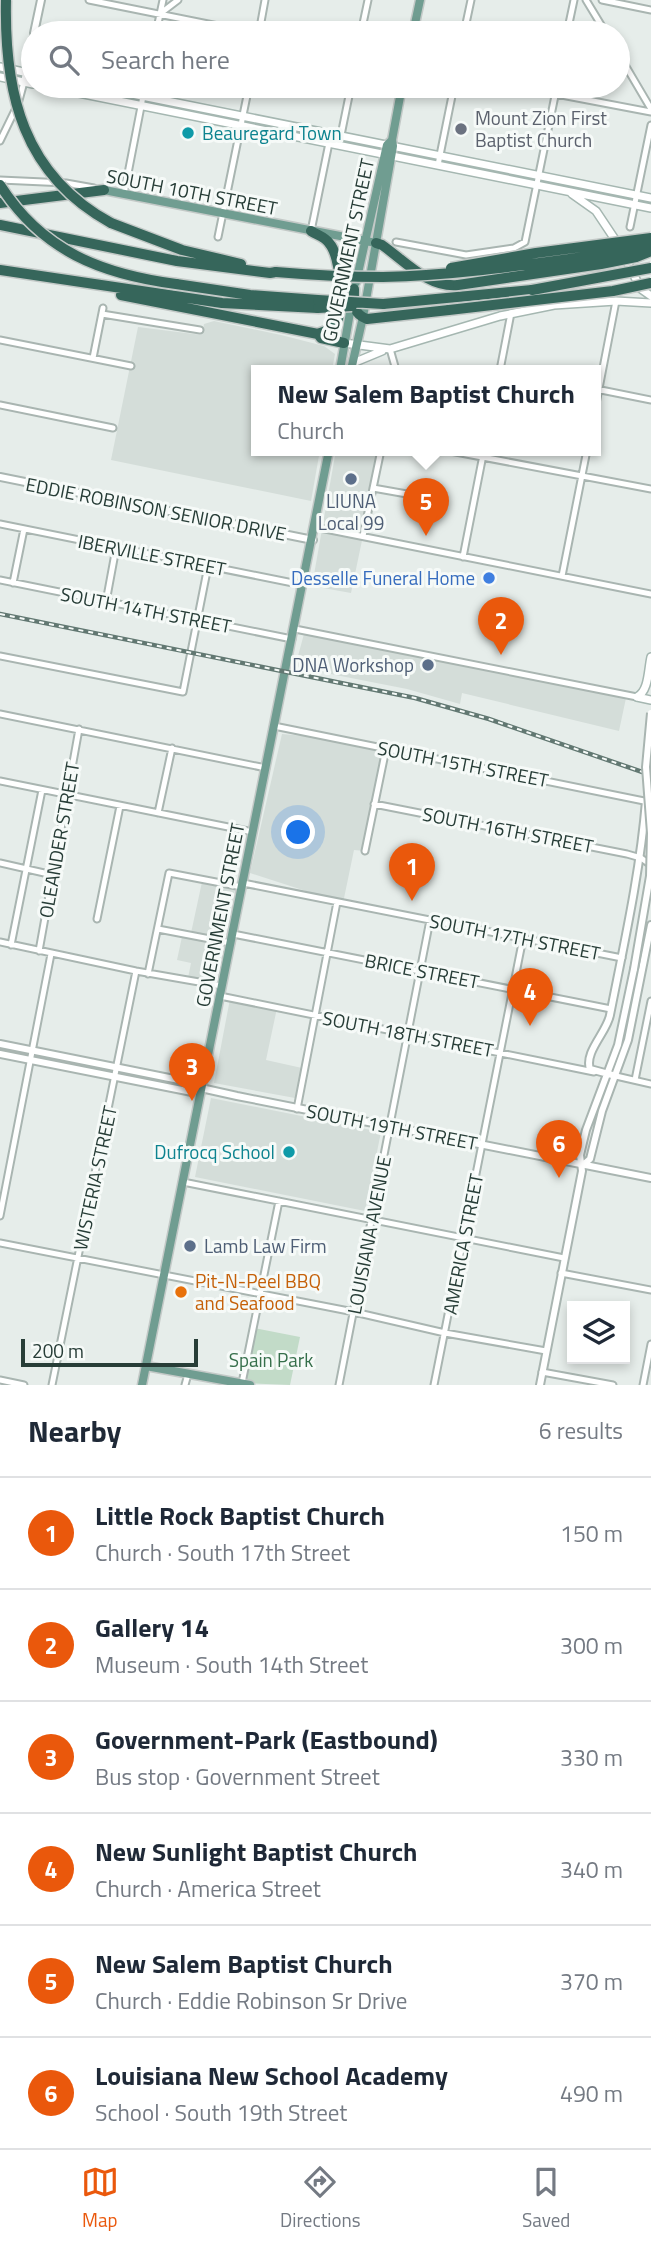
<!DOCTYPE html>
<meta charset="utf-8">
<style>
body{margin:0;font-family:"Titillium Web",sans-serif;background:#f2f2f3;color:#1f2937}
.controls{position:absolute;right:21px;bottom:21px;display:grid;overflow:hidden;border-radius:0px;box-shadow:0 4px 10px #0003}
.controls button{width:63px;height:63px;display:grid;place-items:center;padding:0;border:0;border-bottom:2px solid #e0e1e3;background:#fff;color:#1f2937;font:35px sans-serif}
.scale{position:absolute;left:21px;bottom:18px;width:177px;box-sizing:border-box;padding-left:7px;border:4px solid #273d37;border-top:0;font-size:19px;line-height:24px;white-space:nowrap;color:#273d37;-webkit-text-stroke:5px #f6faf8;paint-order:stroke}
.you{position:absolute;left:299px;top:833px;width:24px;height:24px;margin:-18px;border:5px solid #fff;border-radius:50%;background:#1a73e8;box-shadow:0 0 0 10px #1a73e833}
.badge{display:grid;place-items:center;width:46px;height:46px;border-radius:50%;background:#ea580c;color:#fff;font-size:23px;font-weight:700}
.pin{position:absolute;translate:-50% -58px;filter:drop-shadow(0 2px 4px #0008)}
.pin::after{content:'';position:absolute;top:37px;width:24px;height:21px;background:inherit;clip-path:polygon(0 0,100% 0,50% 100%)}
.popup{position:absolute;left:251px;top:365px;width:350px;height:91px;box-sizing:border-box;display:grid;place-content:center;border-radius:0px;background:#fff;filter:drop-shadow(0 2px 5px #0005);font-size:23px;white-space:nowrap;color:#747a83}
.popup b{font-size:26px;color:#1f2937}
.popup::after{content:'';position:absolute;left:50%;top:100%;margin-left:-14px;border:14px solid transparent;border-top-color:#fff}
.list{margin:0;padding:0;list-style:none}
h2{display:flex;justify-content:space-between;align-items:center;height:91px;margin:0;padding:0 28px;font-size:30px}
h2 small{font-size:23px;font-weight:400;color:#747a83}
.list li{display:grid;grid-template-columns:46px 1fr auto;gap:21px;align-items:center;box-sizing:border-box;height:112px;padding:0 28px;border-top:2px solid #e0e1e3}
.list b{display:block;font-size:26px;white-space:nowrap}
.list p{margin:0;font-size:23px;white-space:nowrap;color:#747a83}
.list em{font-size:23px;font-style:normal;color:#747a83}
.icon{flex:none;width:38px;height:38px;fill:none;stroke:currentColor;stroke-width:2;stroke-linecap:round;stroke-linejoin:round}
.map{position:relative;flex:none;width:651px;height:1385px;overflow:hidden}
.search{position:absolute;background:#fff;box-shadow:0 4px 10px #0003;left:21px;right:21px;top:21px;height:77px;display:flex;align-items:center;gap:18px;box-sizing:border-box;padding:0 24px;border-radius:38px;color:#747a83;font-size:26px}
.sheet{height:763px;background:#fff}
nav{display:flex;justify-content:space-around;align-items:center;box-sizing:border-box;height:98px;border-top:2px solid #e0e1e3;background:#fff;font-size:19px;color:#747a83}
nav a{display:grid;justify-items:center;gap:4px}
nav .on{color:#ea580c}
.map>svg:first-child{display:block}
.built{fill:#d4ddd9}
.green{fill:#c2dbc8}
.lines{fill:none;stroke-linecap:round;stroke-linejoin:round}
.minor-casing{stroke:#a9b5b1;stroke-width:9}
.tertiary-casing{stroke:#a9b5b1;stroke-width:10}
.secondary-casing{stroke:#a5b7b1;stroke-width:10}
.primary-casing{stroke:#c3c9c7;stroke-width:11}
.motorway-casing{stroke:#c3c9c7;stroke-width:13}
.minor{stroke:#fff;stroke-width:5}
.tertiary{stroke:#fff;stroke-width:6}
.secondary{stroke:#fff;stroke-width:7}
.primary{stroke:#709d91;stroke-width:8}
.motorway{stroke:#36665b;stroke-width:10}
.rail-casing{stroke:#627872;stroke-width:4.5}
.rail{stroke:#f6faf8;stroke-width:2;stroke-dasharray:5;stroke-linecap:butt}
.tertiary-bridge-casing{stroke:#a9b5b1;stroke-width:10;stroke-linecap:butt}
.motorway-bridge-casing{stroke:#c3c9c7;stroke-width:13;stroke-linecap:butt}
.tertiary-bridge{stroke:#fff;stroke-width:6}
.motorway-bridge{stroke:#36665b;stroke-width:10}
.worship-dot{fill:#6b7280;stroke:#f6faf8;stroke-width:2.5}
.culture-dot{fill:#0f9aa8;stroke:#f6faf8;stroke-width:2.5}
.service-dot{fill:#5c6f8a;stroke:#f6faf8;stroke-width:2.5}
.shop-dot{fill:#3f7fe0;stroke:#f6faf8;stroke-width:2.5}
.food-dot{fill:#e8710a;stroke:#f6faf8;stroke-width:2.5}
.labels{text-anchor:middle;stroke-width:6;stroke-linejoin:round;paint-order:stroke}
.worship-label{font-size:19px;fill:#5b616d;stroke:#f6faf8;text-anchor:start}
.culture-label{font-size:19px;fill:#0d838f;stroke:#f6faf8;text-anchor:start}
.street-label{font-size:19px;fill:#273d37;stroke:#f6faf8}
.service-label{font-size:19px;fill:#4e5e75;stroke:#f6faf8}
.shop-label{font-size:19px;fill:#366cbe;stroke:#f6faf8;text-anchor:end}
.food-label{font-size:19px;fill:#c56008;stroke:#f6faf8;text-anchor:start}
.park-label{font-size:19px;fill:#366f4b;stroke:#f6faf8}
</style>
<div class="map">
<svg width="651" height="1385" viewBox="0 0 651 1385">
<rect width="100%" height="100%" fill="#e6edea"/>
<path class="built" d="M 214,321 L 281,335 L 324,346 L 335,354 L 332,370 L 256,370 L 256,450 L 320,450 L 311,501 L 111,460 L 138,327 L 202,335 L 204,324 Z
M 336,450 L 381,450 L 351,593 L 312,586 Z
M 304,634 L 626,698 L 619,731 L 462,693 L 460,704 L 407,689 L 295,667 Z
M 282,734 L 338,739 L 386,749 L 365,851 L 354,850 L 343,903 L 250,873 Z
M 202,882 L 235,890 L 215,982 L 188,978 L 191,963 L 177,960 L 183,932 L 191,933 Z
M 230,999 L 277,1008 L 266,1060 L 302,1068 L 295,1098 L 214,1083 Z
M 211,1098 L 381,1132 L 365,1211 L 195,1177 Z"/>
<path class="green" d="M 254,1328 L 300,1337 L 290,1385 L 242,1383 Z"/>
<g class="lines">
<defs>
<path id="minor" d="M 89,0 L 253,33
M 586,0 L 606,33
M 602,0 L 651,10
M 161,13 L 178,0
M 156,33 L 163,0
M 259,33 L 265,0
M 361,33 L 368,0
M 464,33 L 471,0
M 567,33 L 574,0
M 618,53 L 651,109
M 514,86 L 651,112
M 0,141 L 18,104 L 24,82
M 339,145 L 351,86
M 438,165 L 454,86
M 0,180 L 66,183 L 94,188
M 124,194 L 145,86
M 630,227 L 651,125
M 311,231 L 329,143
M 218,237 L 249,86
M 396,242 L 466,255 L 514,248 L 525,242 L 557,86
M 102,314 L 200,330
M 0,340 L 131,366
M 390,349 L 396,370
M 93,358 L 103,308
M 500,370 L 511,313
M 596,389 L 651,400
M 596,404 L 616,301
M 0,405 L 113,428
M 445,450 L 651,489
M 373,488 L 435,499
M 0,524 L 303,585
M 315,527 L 651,594
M 363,536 L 381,450
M 463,557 L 484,450
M 562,576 L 587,450
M 0,580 L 292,639
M 13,583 L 24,529
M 106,602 L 116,548
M 295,629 L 637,697
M 0,656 L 183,692 L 208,566
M 0,714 L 266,768
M 274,726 L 649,802
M 0,781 L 253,832
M 374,804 L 627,854 L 641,858 L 651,865
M 158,813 L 172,748
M 365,851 L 386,749
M 0,863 L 53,875
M 243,883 L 622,958
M 97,919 L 120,806
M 158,929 L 231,943
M 233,934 L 611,1009
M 0,942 L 136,971 L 222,986
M 11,945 L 42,790
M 39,951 L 79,729
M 148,974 L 169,873 L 242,887
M 220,996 L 594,1072
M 616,1076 L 651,1084
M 635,1080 L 651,1001
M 297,1109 L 337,902
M 183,1182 L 564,1258
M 0,1216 L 51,954
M 0,1243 L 354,1312 L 445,1333 L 546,1351
M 561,1273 L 651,1290
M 542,1372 L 613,1385
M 0,1380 L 24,1385
M 242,1383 L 279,1201
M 52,1385 L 136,971
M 185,1385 L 188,1374
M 339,1385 L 430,920
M 434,1385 L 523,938
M 643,1385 L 651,1344"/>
<path id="tertiary" d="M 34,33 L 41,0
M 24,82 L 33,39
M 0,477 L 313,540
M 0,1044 L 194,1083 L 201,1088 L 237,1096 L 651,1178
M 0,1054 L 192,1092 L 201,1088
M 616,1076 L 590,1069 C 584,1052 607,1032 610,1015 C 624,944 640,873 646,801
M 583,1165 L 590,1159 L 602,1111 L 628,1040 L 651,925
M 540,1385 L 582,1171 L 580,1155 L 586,1130 L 618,1045 L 634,969"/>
<path id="secondary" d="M 0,67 L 33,74
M 0,77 L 33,84
M 44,86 L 651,208
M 92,86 L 651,198
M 572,194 L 596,211 L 618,244
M 625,258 L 641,289 L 651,296
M 344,343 L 390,349 L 500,316 L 554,305 L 616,301 L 651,303
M 353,363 L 382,351
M 637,697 C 649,691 648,670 651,657
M 637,697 L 651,700"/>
<path id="primary" d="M 413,33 L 420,0
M 104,190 L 376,243
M 356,282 L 387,145 L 392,140
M 340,370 L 352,301
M 351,370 L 363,317 L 393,146 L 392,140 L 402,86
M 146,1366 L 250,1385
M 142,1385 L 329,450"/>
<path id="motorway" d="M 0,203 L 104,190
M 111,223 L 182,250 L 241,264
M 0,225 L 177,261 L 270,273 L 276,272
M 311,231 C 317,235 325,237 329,243 C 341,256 345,308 336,323 C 332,330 325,331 318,334
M 376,243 L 382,245 C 405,261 428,288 458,285
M 0,270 L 222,303 L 318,308
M 176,284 L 250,295 L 318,300
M 354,289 C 354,302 352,314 367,319 L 449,310
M 121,295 L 318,334 L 321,338 L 344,343
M 383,304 L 532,290"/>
</defs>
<use href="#minor" class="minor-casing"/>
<use href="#tertiary" class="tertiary-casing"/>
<use href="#secondary" class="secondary-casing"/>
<use href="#primary" class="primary-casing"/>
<use href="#motorway" class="motorway-casing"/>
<use href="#minor" class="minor"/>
<use href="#tertiary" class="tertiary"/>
<use href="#secondary" class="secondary"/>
<use href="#primary" class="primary"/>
<use href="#motorway" class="motorway"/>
<defs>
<path id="rail" d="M 0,614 L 415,698 L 489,719 L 651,775"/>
</defs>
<use href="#rail" class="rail-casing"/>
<use href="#rail" class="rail"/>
<defs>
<path id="tertiary-bridge" d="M 634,969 L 650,876 L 651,833 L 646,767 L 651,713"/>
<path id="motorway-bridge" d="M 6,0 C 4,93 23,175 111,223
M 0,185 C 42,251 101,274 176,284
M 451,268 L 536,253 L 651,238
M 276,272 C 311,275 347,277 383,277 C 473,275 562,259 651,248
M 458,285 L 601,264 L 636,257 L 651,251
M 532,290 L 651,268
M 318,300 L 383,304
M 318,308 L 352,306
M 449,310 L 613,291 L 651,283"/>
</defs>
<use href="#tertiary-bridge" class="tertiary-bridge-casing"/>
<use href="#motorway-bridge" class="motorway-bridge-casing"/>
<use href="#tertiary-bridge" class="tertiary-bridge"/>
<use href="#motorway-bridge" class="motorway-bridge"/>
</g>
<circle class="worship-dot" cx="461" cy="129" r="7"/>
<g class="culture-dot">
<circle cx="188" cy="133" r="7"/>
<circle cx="289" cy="1152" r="7"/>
</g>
<g class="service-dot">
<circle cx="351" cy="479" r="7"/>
<circle cx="428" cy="665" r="7"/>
<circle cx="190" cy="1246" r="7"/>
</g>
<circle class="shop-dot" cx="489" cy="578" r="7"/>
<circle class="food-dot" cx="181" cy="1292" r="7"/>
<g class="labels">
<g class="worship-label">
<text x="475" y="125">Mount Zion First<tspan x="475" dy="22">Baptist Church</tspan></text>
</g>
<g class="culture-label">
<text x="202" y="140">Beauregard Town</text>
<text x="275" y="1159" text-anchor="end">Dufrocq School</text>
</g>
<g class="street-label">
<text transform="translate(192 192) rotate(11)" y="7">SOUTH 10TH STREET</text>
<text transform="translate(348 250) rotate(-78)" y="7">GOVERNMENT STREET</text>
<text transform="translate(156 509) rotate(11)" y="7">EDDIE ROBINSON SENIOR DRIVE</text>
<text transform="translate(152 555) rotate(11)" y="7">IBERVILLE STREET</text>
<text transform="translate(146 610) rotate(11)" y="7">SOUTH 14TH STREET</text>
<text transform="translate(463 764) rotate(11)" y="7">SOUTH 15TH STREET</text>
<text transform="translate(508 830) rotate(11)" y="7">SOUTH 16TH STREET</text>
<text transform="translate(59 840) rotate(-80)" y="7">OLEANDER STREET</text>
<text transform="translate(220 915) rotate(-79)" y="7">GOVERNMENT STREET</text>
<text transform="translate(515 937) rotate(11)" y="7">SOUTH 17TH STREET</text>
<text transform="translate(422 971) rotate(11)" y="7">BRICE STREET</text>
<text transform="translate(408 1034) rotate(11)" y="7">SOUTH 18TH STREET</text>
<text transform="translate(392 1127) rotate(11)" y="7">SOUTH 19TH STREET</text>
<text transform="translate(95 1178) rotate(-78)" y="7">WISTERIA STREET</text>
<text transform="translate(369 1235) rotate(-79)" y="7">LOUISIANA AVENUE</text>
<text transform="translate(463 1244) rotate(-79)" y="7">AMERICA STREET</text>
</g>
<g class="service-label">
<text x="351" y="508">LIUNA<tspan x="351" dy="22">Local 99</tspan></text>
<text x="414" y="672" text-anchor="end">DNA Workshop</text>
<text x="204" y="1253" text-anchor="start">Lamb Law Firm</text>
</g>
<g class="shop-label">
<text x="475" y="585">Desselle Funeral Home</text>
</g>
<g class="food-label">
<text x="195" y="1288">Pit-N-Peel BBQ<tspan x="195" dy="22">and Seafood</tspan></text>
</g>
<g class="park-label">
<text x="271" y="1367">Spain Park</text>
</g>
</g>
</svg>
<div class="controls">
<button><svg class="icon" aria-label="layers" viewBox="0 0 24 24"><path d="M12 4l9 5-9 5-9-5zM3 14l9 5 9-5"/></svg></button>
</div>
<div class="scale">200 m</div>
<div class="you"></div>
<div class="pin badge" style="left:412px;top:901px">1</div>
<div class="pin badge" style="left:501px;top:655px">2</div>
<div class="pin badge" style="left:192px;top:1101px">3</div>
<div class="pin badge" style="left:530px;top:1026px">4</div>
<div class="pin badge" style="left:426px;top:536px">5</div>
<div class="popup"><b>New Salem Baptist Church</b>Church</div>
<div class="pin badge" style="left:559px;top:1178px">6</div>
<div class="search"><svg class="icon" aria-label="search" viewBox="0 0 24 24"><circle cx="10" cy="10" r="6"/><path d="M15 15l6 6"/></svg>Search here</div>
</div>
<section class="sheet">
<h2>Nearby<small>6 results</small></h2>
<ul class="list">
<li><span class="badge">1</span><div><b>Little Rock Baptist Church</b><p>Church · South 17th Street</p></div><em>150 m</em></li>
<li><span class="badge">2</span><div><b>Gallery 14</b><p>Museum · South 14th Street</p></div><em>300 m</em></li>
<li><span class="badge">3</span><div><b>Government-Park (Eastbound)</b><p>Bus stop · Government Street</p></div><em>330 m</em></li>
<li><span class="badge">4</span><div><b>New Sunlight Baptist Church</b><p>Church · America Street</p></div><em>340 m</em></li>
<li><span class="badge">5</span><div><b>New Salem Baptist Church</b><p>Church · Eddie Robinson Sr Drive</p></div><em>370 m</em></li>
<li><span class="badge">6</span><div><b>Louisiana New School Academy</b><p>School · South 19th Street</p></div><em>490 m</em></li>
</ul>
</section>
<nav>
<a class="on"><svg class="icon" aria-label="map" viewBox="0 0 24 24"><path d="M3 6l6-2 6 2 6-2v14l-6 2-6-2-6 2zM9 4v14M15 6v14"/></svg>Map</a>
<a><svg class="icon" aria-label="directions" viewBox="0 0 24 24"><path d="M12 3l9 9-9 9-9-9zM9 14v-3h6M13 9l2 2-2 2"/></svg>Directions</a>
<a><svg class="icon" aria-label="saved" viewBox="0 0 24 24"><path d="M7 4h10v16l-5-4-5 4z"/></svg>Saved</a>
</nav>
